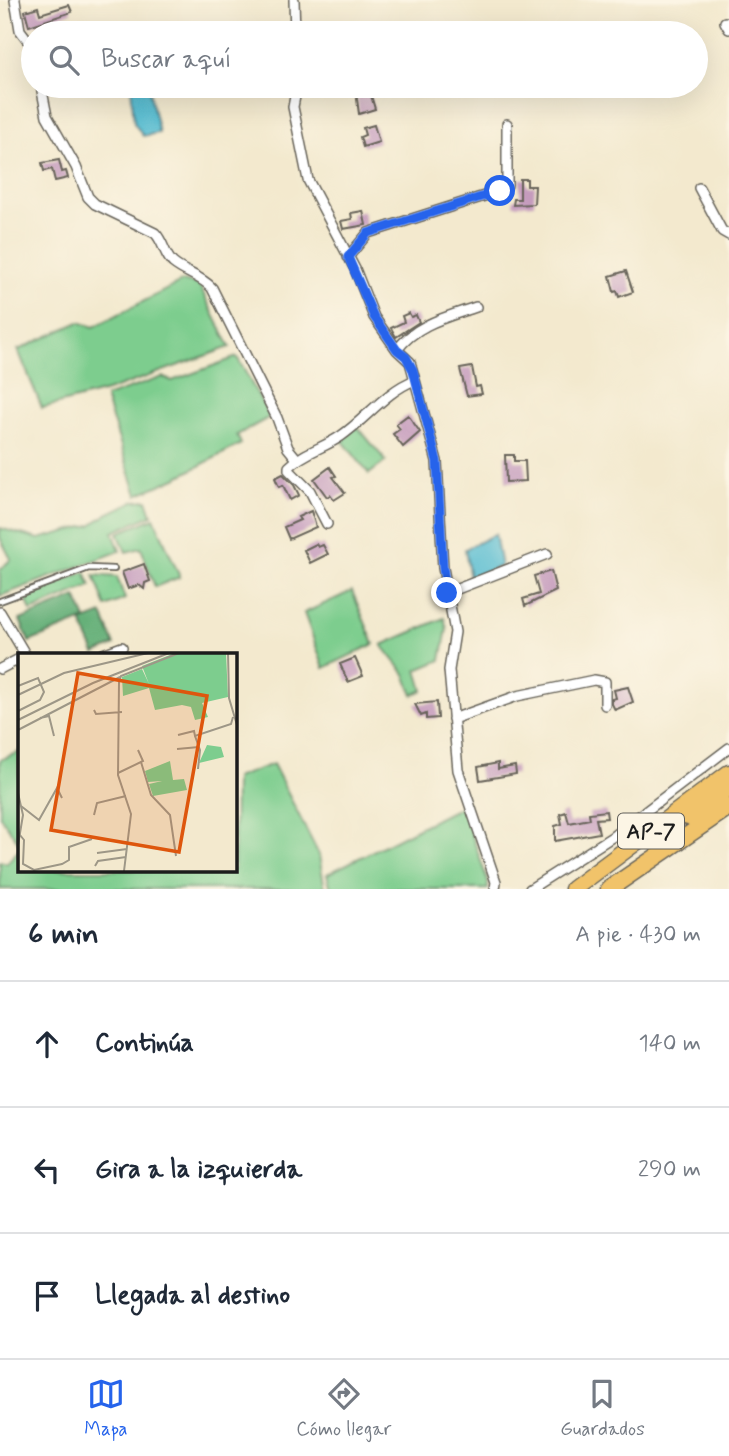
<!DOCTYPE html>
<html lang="es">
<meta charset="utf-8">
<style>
body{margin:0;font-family:Mynerve,sans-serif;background:#f2f2f3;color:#1f2937}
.stop{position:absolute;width:21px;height:21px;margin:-16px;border:5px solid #2563eb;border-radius:50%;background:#fff}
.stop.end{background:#2563eb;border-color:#fff;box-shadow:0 2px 7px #0008}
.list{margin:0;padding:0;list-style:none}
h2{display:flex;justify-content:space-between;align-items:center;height:91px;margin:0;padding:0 28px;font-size:30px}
h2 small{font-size:23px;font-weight:400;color:#747a83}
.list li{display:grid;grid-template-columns:46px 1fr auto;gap:21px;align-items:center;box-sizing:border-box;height:126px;padding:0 28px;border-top:2px solid #e0e1e3}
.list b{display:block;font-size:26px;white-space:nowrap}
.list em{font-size:23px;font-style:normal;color:#747a83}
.icon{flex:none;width:38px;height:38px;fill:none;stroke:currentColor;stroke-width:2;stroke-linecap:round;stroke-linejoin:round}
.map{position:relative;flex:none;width:729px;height:889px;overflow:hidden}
.search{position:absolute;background:#fff;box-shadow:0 7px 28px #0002;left:21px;right:21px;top:21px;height:77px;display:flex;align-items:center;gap:18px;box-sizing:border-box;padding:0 24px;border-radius:38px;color:#747a83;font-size:26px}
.sheet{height:469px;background:#fff}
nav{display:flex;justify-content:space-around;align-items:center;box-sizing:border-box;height:98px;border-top:2px solid #e0e1e3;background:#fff;font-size:19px;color:#747a83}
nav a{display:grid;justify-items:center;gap:4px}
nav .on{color:#2563eb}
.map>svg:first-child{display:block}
.green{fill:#7dcd8e;stroke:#4c7455;stroke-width:2}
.forest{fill:#66b079;stroke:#41664a;stroke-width:2}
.water{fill:#54bcd1;stroke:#386c76;stroke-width:2}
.building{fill:#c59bbd}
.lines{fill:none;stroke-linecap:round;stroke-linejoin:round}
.lane-casing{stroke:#67645a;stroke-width:8}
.street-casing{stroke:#67645a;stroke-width:12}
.highway-casing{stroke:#67645a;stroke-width:19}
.lane{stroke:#fff;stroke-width:4.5}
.street{stroke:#fff;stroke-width:9}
.highway{stroke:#f1c36a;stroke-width:16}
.route{stroke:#2563eb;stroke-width:9}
.labels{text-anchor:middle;stroke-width:7;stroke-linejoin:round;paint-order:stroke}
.shield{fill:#fcf5e5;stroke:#5f5d58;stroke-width:2}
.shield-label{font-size:21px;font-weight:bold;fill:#1c1c1c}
.inset-road{fill:none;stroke:#9d9787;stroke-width:2}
.view{fill:#de560d;fill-opacity:0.15;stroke:#de560d;stroke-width:3.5}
.inset-edge{fill:none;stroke:#1c1c1c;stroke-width:3.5}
</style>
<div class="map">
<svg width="729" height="889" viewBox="0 0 729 889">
<rect width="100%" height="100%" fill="#fcf5e5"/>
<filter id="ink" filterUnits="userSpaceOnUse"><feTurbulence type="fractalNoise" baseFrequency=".0143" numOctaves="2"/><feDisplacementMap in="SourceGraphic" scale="14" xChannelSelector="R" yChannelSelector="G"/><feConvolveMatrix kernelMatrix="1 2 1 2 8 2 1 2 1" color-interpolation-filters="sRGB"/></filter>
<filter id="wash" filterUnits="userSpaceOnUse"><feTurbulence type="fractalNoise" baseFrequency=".00686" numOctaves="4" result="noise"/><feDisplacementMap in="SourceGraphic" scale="28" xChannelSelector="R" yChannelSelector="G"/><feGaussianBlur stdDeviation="1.57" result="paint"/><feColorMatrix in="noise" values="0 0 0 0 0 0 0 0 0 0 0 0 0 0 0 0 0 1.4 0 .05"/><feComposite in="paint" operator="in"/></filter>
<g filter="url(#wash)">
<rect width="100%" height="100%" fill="#f3e9ce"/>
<path class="green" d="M 183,281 L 199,285 L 230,347 L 107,391 L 42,408 L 18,350 L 79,322 L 94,327 Z
M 237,357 L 270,417 L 237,435 L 241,444 L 180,476 L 137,495 L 105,397 L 163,377 L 172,381 Z
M 357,426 L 386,461 L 369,474 L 342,440 Z
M 147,500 L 152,515 L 113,532 L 120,551 L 0,596 L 0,570 L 11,559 L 0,538 L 0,528 L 39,539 L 91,525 L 107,514 L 134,501 Z
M 154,518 L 180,577 L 155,587 L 141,548 L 126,552 L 118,533 Z
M 85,572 L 91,586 L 31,611 L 25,596 Z
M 94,575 L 117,577 L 125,599 L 106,607 Z
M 352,591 L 374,644 L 324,668 L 304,613 Z
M 444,618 L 447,629 L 441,660 L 417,670 L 423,690 L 413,695 L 405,674 L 382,645 Z
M 19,752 L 19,843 L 0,816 L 0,760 Z
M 273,764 L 319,855 L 325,889 L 0,889 L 0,861 L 7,863 L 19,849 L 19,870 L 234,870 L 235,778 Z
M 462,806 L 488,882 L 488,889 L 331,889 L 327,874 Z"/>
<path class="forest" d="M 76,597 L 86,619 L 29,642 L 20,620 Z
M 102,614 L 115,645 L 95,654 L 81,622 Z"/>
<path class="water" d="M 131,86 L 148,86 L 159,133 L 143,136 L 134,123 Z
M 495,534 L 501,566 L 470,579 L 465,549 Z"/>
<g id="blocks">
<path class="building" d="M 69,5 L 72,12 L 29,26 L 25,11 L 38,7 L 40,14 Z
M 367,88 L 369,89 L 375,109 L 359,114 L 356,92 Z
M 374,125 L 379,142 L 363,147 L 360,137 L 365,135 L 363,128 Z
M 59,160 L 62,172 L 66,171 L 68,178 L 55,181 L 52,169 L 44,171 L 42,163 Z
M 520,179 L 527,179 L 527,186 L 535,186 L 534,204 L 513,205 L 514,199 L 520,199 Z
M 363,211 L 366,225 L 343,229 L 341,221 L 352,219 L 351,213 Z
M 626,271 L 633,292 L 619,297 L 617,291 L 614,292 L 610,276 Z
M 409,313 L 411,317 L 416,315 L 419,322 L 396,337 L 391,328 L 404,322 L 402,316 Z
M 472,367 L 476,387 L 480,386 L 482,394 L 467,396 L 460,369 Z
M 408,415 L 420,432 L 403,447 L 393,434 L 400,429 L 396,424 Z
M 505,455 L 514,455 L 514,461 L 525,461 L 526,481 L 506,482 Z
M 330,467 L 336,476 L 333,477 L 345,493 L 334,500 L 330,495 L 327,497 L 314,479 Z
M 283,474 L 294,485 L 299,495 L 290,500 L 283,485 L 279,487 L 275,478 Z
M 311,511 L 316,527 L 289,539 L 284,527 L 300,520 L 298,517 Z
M 316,544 L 318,547 L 323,545 L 328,554 L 310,563 L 304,550 Z
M 144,564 L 150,581 L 145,583 L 144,589 L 139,585 L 128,589 L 122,572 Z
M 551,571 L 556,591 L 525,606 L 523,599 L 539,594 L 534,576 Z
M 355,658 L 363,676 L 348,682 L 340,664 Z
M 628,687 L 633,702 L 615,710 L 612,704 L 612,699 L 616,698 L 614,690 Z
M 437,702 L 438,718 L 426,719 L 426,714 L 421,716 L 415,704 Z
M 498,763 L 498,769 L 515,766 L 516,774 L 480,780 L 478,767 Z
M 606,811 L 607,818 L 596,819 L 599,833 L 555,841 L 555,826 L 562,824 L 560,814 L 566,812 L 569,823 L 590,819 L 589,813 Z"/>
</g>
</g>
<g filter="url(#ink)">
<use href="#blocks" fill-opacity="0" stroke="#67645a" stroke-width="2"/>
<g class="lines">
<defs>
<path id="lane" d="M 0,601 L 89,568 L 114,569"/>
<path id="street" d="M 15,0 L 20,30 L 33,47
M 294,0 L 295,33
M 725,22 L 729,29
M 41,86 L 47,116 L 76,167 L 88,197 L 95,204 L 155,233 C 164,242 164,255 173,263 C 185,273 201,276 212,288 L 277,418 L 288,448 L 297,459
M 297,86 L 293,107 L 308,180 L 355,269 L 374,317 L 397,350 L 410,362 L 437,461 L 443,568 L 455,632 L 449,670 L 458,770 L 496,882 L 495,889
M 699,188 L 722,231 L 729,235
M 348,257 L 368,233 L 500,191 L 507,185 L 507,124
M 397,350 C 416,324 447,317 476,307
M 327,524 L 310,491 L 289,470 L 289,467 C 304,452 324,448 341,436 C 366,419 386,391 415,380
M 447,593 L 547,554
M 0,612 L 25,654
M 103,654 L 122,647
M 0,669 L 19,659
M 453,719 L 517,696 L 594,680 L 605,682 L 605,705
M 530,889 L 612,837 L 729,748"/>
<path id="highway" d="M 688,817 L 729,789
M 573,889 L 729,773
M 609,889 L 729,807"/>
</defs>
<use href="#lane" class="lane-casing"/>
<use href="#street" class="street-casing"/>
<use href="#highway" class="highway-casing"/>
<use href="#lane" class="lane"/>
<use href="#street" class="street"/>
<use href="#highway" class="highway"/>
</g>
</g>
<g class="lines" filter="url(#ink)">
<path class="route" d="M 447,593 L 443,568 L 437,461 L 413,370 L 406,357 L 397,350 L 374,317 L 348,257 L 368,233 L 500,191"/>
</g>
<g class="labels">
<rect class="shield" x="618" y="813.5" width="66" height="35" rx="5"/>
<g class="shield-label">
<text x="651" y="838">AP-7</text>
</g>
</g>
<g transform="translate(18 653)">
<rect width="219" height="219" fill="#f3e9ce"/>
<path d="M 157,0 L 208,0 L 210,44 L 184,50 L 190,64 L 177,67 L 173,54 L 164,52 L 137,57 L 131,35 L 105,43 L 104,24 L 124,16 L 131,31 L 124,13 ZM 189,92 L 203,94 L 206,104 L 181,110 ZM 152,108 L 155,127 L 166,126 L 169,137 L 135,143 L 131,131 L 144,128 L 130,129 L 127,118 Z" fill="#7dcd8e"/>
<path class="inset-road" d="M 210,0 L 211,45 L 219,72M 0,33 L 20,25 L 26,39 L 22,47 L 0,58M 0,42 L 46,20 L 130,0M 76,57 L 78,61 L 104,59M 22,65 L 31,63 L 36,83M 0,67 L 75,30 L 151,0M 0,77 L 102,24M 160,82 L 176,78 L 177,83 L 213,71 L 215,64M 177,83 L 182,97 L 180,116M 159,96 L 181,94M 123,109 L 133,142 L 152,162 L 158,203M 100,120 L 125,108 L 120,97M 0,140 L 5,162 L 0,192M 3,153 L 21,167 L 39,135 L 44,145M 76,162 L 79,150 L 108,143M 2,182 L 6,187 L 5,211 L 16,217 L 44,211 L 51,207 L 51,194 L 74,186M 79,200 L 109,196M 77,213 L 80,208 L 108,204M 106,218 L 113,161 L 100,122 L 101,29 L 103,23 L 161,0"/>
<path class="view" d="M 60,20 L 189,43 L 161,199 L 33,177 Z"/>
<rect width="219" height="219" class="inset-edge"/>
</g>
</svg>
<div class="stop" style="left:500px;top:191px"></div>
<div class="stop end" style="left:447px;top:593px"></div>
<div class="search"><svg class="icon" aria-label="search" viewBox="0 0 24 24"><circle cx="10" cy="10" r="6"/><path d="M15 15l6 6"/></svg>Buscar aquí</div>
</div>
<section class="sheet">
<h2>6 min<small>A pie · 430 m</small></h2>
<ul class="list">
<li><svg class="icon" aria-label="ahead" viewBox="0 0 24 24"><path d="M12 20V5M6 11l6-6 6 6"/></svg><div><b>Continúa</b></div><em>140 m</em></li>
<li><svg class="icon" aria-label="left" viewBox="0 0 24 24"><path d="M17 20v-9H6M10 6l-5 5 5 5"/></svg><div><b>Gira a la izquierda</b></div><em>290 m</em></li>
<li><svg class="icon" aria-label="arrive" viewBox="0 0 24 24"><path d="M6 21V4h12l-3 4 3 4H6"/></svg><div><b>Llegada al destino</b></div></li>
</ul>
</section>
<nav>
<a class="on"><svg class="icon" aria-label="map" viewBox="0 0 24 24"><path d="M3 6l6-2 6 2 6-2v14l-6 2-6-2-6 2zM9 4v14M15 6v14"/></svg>Mapa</a>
<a><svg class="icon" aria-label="directions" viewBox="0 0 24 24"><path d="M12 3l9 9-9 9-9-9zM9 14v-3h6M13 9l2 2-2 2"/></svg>Cómo llegar</a>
<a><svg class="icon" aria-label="saved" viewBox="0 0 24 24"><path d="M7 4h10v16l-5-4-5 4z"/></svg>Guardados</a>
</nav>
